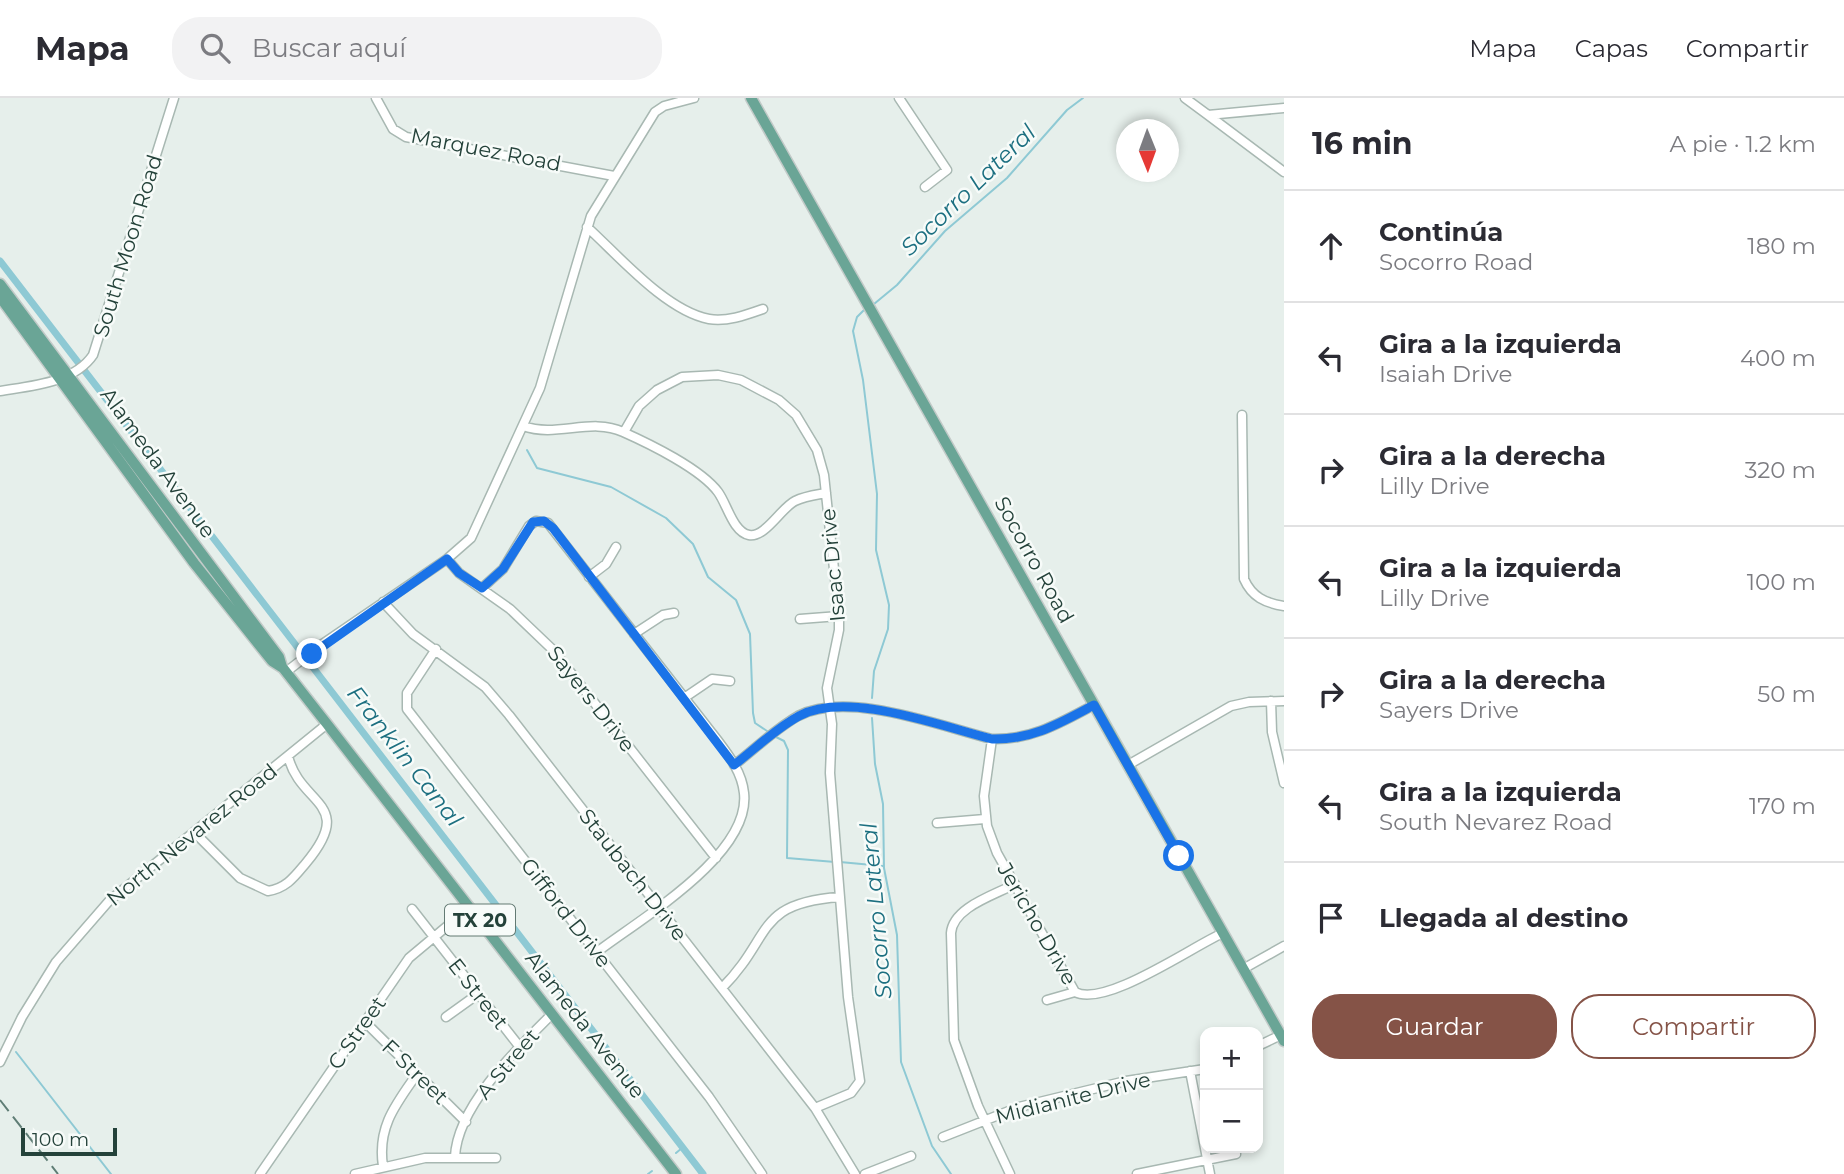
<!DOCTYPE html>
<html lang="es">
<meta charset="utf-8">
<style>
body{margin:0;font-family:Montserrat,sans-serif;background:#f2f2f3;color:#2b2b33}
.controls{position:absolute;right:21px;bottom:21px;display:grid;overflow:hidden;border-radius:14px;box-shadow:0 4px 10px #0003}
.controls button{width:63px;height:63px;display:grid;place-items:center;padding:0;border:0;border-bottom:2px solid #e1e1e2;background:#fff;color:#2b2b33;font:35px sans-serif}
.compass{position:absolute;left:1116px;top:21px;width:63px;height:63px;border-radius:50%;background:#fff;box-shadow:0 4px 10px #0003;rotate:179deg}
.scale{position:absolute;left:21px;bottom:18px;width:96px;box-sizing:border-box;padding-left:7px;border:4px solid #24423a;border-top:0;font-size:19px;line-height:24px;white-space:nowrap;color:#24423a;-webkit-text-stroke:5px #f7fbf9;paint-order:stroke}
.stop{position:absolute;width:21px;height:21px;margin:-16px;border:5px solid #1a73e8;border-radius:50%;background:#fff}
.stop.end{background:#1a73e8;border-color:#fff;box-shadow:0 2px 7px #0008}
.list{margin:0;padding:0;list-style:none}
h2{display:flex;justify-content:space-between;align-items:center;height:91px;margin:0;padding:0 28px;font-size:30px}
h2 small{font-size:23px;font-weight:400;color:#7c7c81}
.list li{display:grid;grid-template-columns:46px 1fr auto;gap:21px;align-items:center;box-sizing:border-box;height:112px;padding:0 28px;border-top:2px solid #e1e1e2}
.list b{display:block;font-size:26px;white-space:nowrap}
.list p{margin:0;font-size:23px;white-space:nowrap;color:#7c7c81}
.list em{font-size:23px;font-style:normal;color:#7c7c81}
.actions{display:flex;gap:14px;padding:21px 28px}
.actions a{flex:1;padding:16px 0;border:2px solid #855347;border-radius:28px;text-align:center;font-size:24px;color:#855347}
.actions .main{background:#855347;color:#fff}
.icon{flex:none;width:38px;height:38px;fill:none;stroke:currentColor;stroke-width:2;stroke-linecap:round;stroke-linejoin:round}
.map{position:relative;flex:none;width:1284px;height:1076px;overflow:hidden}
header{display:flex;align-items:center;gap:42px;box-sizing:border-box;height:98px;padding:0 35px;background:#fff;border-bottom:2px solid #e1e1e2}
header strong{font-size:33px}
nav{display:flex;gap:38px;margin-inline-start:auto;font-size:24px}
.search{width:490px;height:63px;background:#f2f2f3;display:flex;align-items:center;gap:18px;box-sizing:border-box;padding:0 24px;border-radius:28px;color:#7c7c81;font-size:26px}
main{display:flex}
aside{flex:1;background:#fff}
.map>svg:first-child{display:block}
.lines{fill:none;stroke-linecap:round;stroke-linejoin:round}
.stream{stroke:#8ec9d4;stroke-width:2}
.canal{stroke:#8ec9d4;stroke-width:7}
.minor-casing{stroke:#a8b8b2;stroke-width:11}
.major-casing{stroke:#c2cac8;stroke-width:13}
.minor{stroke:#fff;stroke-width:8}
.major{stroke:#6aa596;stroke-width:10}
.rail{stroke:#5f7d75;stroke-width:2;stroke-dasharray:14 7;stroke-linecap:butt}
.route{stroke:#1a73e8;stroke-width:9}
.labels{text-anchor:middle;stroke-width:5;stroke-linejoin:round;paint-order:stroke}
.shield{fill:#f7fbf9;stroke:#637a73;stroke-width:2}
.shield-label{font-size:19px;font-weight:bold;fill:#24423a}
.street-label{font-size:21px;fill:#24423a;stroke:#f7fbf9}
.water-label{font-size:23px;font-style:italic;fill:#1c6f80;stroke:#f7fbf9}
</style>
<header>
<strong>Mapa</strong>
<div class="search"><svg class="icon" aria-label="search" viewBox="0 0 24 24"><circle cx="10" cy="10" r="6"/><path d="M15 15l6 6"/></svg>Buscar aquí</div>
<nav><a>Mapa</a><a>Capas</a><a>Compartir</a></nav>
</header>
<main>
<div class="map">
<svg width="1284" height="1076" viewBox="0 0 1284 1076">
<rect width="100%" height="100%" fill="#e6efeb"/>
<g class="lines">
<path class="stream" d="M 874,206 L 897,187 L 945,133 L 1007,80 L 1067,12 L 1083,0
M 864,212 L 857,219 L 853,233 L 863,282 L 877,396 L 876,452 L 889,507 L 888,531 L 874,573 L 872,600
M 527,352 L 537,370 L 611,389 L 666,420 L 693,446 L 708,479 L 736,502 L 750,536 L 753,615 L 755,625 L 770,635
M 872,620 L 875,666 L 883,706 L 884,770 L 897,837 L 901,964 L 932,1048 L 951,1076
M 776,639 L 784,643 L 788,652 L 787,760 L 835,764
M 840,764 L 883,768
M 16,954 L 111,1076
M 676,1055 L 682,1050
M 648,1076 L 652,1073"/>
<path class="canal" d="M 0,163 L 703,1076"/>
<defs>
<path id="minor" d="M 376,0 L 393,31 L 406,39 L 614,78
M 899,0 L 947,72 L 925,89
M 1185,0 L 1208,17 L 1284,10
M 1208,17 L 1284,74
M 587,129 C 618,157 666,213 709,221 C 727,224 746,217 763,211
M 0,293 C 31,288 74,285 93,257 L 174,0
M 1242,317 L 1244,481 C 1252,499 1265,505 1284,508
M 523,328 C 557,340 591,319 623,334 C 650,346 701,371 718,394 C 727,406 733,434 749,437 C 765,440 781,410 795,403 C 805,398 815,397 826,395
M 624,334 L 639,308 L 657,292 L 682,279 L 718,277 L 741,282 L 779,302 L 796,317 L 817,352 L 824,377 L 839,518 L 839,532 L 827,590 L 832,626 L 830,675 L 848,899 L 860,983 L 851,995 L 815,1010
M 447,461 L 459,475 L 510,511 L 553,552 L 716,760
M 589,479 L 606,466 L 616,449
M 482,490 L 503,471 L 529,428 L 536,423 L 548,425 L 718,643 C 730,659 742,675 744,695 C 751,757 640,821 597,854
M 383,504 L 413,536 L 485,589 L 509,617 L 815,1010 L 855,1076
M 800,521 L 839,518
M 634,536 L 663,517 L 674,515
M 436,551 L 407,595 L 407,611 L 709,999 L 762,1076
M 286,574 L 318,549 L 447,461 L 471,440 L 540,290 L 591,118 L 655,14 L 664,8 L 694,0
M 684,600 L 712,581 L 730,583
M 1271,603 L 1272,634 L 1284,685
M 992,641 L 984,698 L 987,728 L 997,755 L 1075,894 C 1105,910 1193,848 1223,835
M 734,667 C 755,651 775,631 798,618 C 848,592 940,628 992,641 C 1032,642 1060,625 1094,607
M 1128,667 L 1231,608 L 1249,604 L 1284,603
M 937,725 L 985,721
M 194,734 L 240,780 L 268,793 C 287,790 295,778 306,765 C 357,704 300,708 288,658
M 412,811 L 519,948
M 1243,871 L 1284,848
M 722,890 C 773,839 754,805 840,799
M 1047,902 L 1075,894
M 446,919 L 478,896
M 365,924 L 466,1024
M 1258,948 L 1281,937
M 0,964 L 22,919 L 56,864 L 109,803 L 327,626
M 1190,973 L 1210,1076
M 943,1039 L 1019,1009 L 1126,983 L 1205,971
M 455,1059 C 457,1008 518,950 552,916
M 383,1068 C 377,1029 396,1006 417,976
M 260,1076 L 409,860 L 470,809
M 355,1076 L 425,1060 L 496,1060
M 865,1076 L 911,1058
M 1010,1076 L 978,1008 L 954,942 L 951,835 C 953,809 995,797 1015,786
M 1137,1076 L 1236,1056"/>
<path id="major" d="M 751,0 L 1284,943
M 0,186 L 279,559 L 282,569
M 0,199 L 194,465 L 272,563 L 283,570 L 327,626 L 676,1076"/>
</defs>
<use href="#minor" class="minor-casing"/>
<use href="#major" class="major-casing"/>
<use href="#minor" class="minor"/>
<use href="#major" class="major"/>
<path class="rail" d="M 0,1002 L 58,1076"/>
</g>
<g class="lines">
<path class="route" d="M 312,556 L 447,461 L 459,475 L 482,490 L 503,471 L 533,424 L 544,423 L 553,430 L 734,667 C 755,651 775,631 799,618 C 847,592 940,628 992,641 C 1032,642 1060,625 1094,607 L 1179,758"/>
</g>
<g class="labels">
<rect class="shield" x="445" y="806.5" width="70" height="31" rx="5"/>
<g class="shield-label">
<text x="480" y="829">TX 20</text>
</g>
<g class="street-label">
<text transform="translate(486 52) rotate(11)" y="7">Marquez Road</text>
<text transform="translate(128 148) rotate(-73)" y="7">South Moon Road</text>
<text transform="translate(158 365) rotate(54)" y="7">Alameda Avenue</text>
<text transform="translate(1034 462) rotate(61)" y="7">Socorro Road</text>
<text transform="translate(833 467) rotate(-95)" y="7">Isaac Drive</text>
<text transform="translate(591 601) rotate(52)" y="7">Sayers Drive</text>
<text transform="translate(192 737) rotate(-39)" y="7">North Nevarez Road</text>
<text transform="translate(633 777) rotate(52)" y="7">Staubach Drive</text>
<text transform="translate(566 815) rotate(52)" y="7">Gifford Drive</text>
<text transform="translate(1037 826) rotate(60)" y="7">Jericho Drive</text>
<text transform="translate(478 896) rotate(52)" y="7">E Street</text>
<text transform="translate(585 927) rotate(52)" y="7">Alameda Avenue</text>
<text transform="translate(357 935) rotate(-55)" y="7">C Street</text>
<text transform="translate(508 966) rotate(-50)" y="7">A Street</text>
<text transform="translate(415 974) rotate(44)" y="7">F Street</text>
<text transform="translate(1073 1000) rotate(-14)" y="7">Midianite Drive</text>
</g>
<g class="water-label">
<text transform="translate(968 92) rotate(-44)" y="8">Socorro Lateral</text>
<text transform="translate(405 658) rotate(52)" y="8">Franklin Canal</text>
<text transform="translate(876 813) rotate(-95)" y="8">Socorro Lateral</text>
</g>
</g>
</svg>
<div class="controls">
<button>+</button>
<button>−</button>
</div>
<svg class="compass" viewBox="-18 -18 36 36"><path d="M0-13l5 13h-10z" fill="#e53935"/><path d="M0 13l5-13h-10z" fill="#7c7c81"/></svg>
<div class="scale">100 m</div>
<div class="stop" style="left:1179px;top:758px"></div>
<div class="stop end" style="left:312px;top:556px"></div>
</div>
<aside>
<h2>16 min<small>A pie · 1.2 km</small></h2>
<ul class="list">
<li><svg class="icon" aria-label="ahead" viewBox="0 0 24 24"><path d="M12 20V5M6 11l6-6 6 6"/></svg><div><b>Continúa</b><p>Socorro Road</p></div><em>180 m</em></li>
<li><svg class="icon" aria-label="left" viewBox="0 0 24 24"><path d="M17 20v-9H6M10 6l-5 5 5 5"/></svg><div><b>Gira a la izquierda</b><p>Isaiah Drive</p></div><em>400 m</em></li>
<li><svg class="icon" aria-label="right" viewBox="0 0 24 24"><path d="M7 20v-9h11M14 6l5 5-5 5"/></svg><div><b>Gira a la derecha</b><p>Lilly Drive</p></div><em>320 m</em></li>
<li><svg class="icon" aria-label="left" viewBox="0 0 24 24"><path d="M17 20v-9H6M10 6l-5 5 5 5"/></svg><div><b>Gira a la izquierda</b><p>Lilly Drive</p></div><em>100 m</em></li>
<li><svg class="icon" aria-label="right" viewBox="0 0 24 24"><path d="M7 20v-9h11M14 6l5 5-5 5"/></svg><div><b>Gira a la derecha</b><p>Sayers Drive</p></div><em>50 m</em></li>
<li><svg class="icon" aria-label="left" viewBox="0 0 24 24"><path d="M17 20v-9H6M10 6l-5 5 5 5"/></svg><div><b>Gira a la izquierda</b><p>South Nevarez Road</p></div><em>170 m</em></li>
<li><svg class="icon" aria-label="arrive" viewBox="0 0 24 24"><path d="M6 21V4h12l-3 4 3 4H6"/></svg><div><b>Llegada al destino</b></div></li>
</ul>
<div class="actions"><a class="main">Guardar</a><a>Compartir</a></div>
</aside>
</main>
